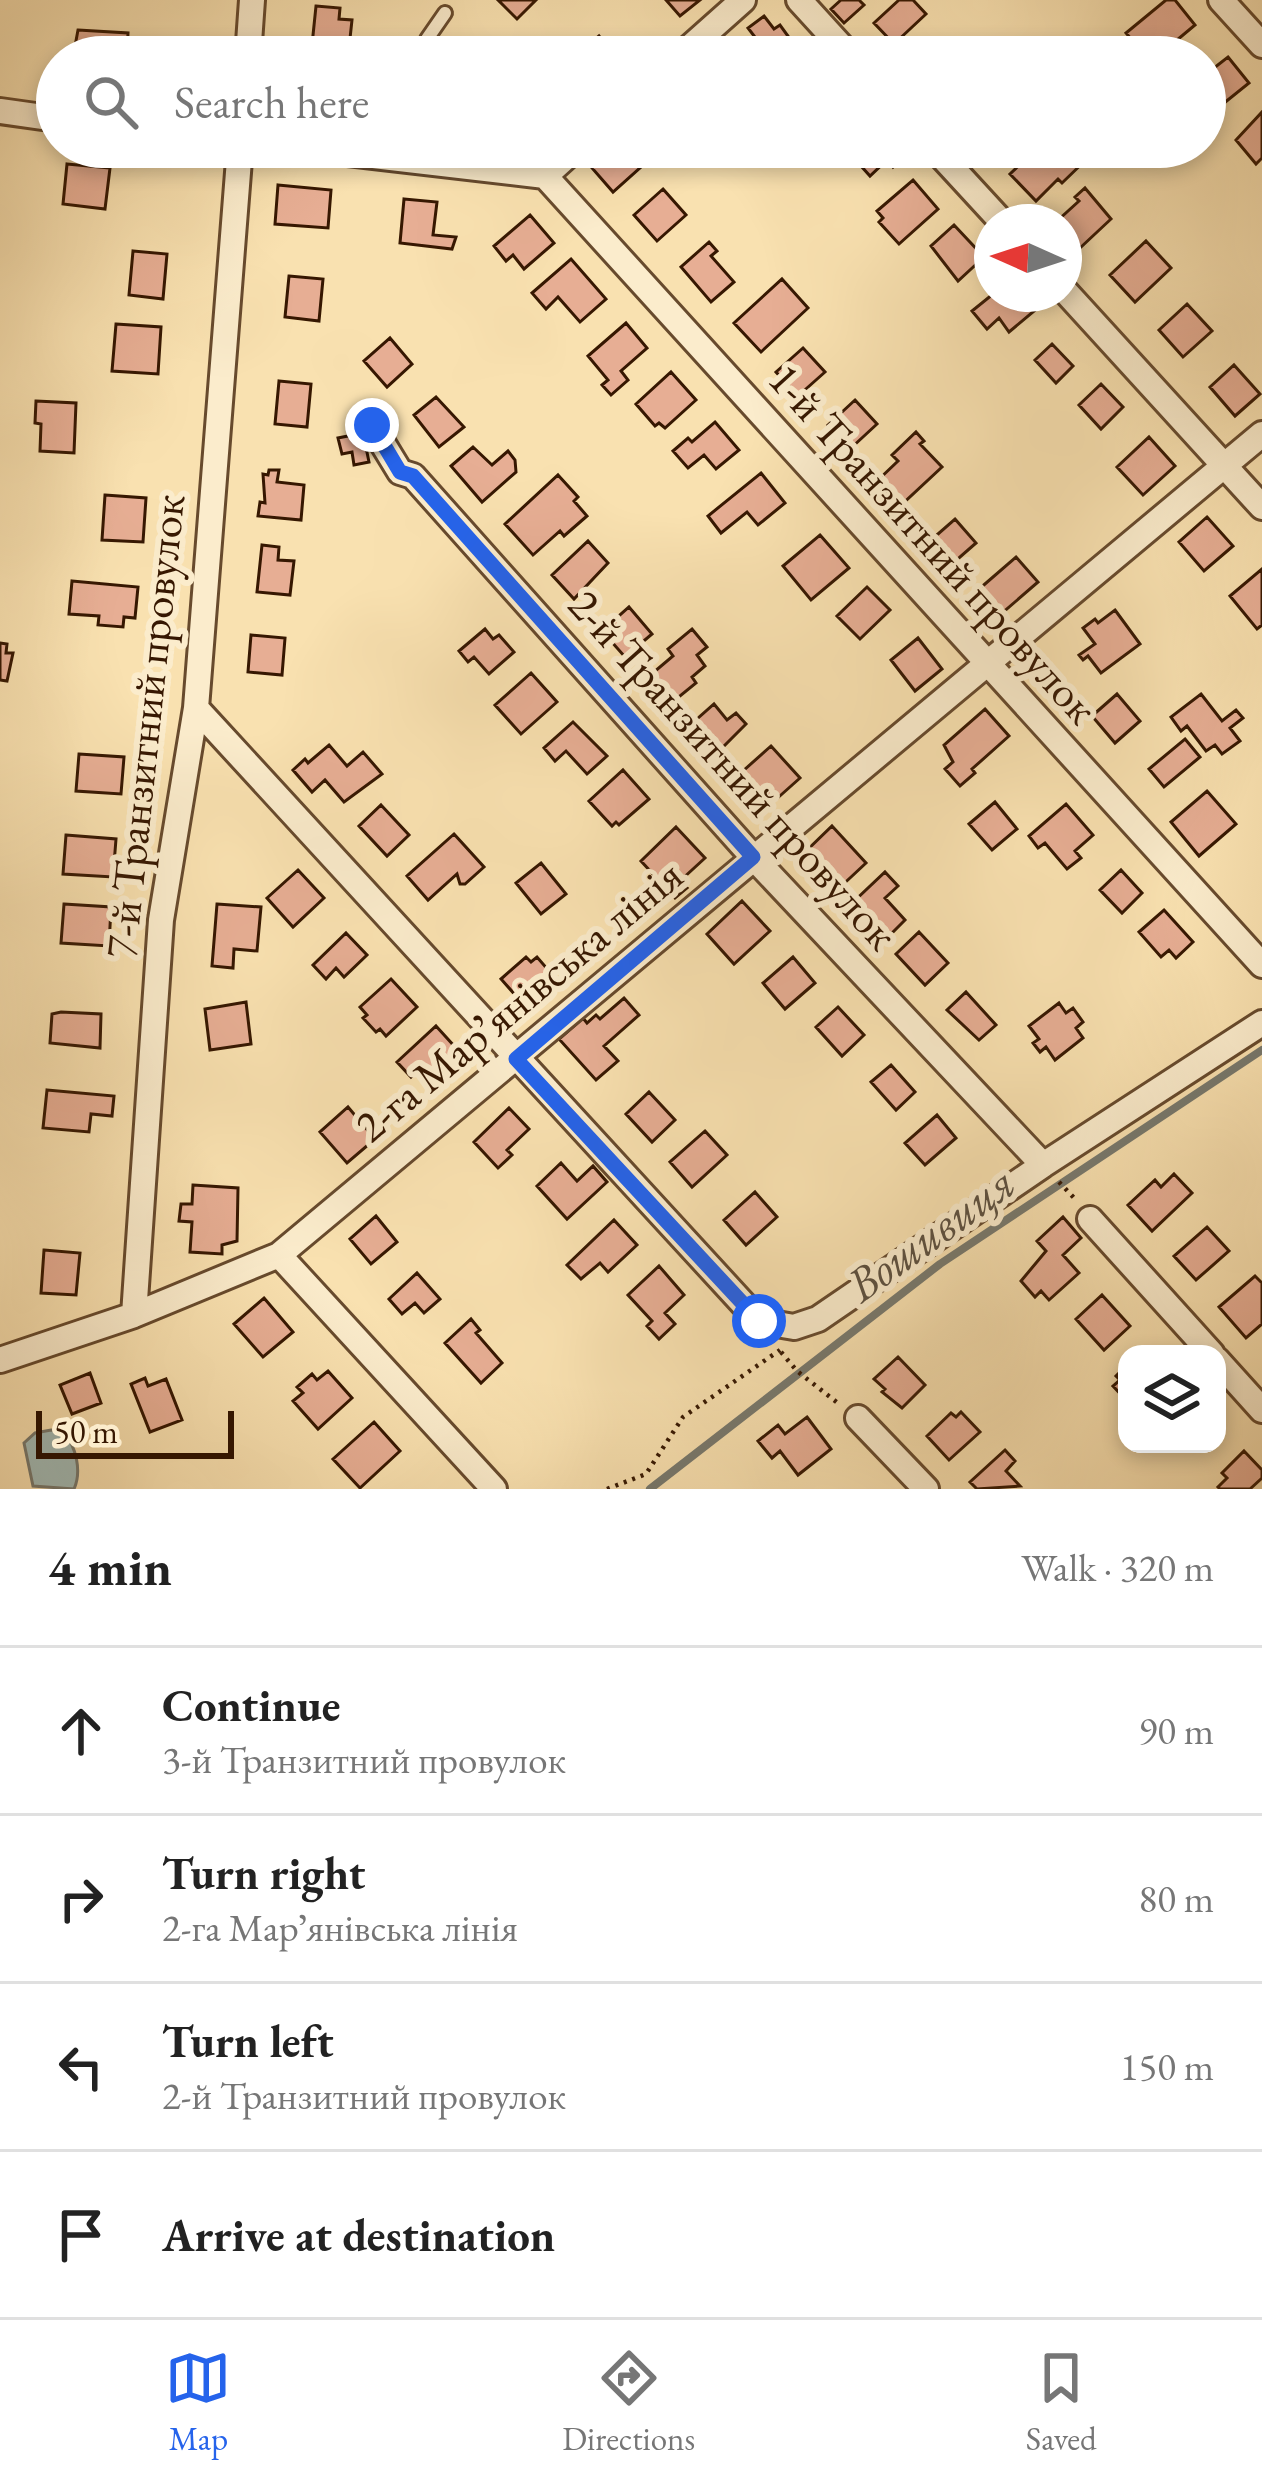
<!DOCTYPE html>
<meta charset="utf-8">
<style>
body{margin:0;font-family:"EB Garamond",serif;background:#f2f2f2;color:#222}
.controls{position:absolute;right:36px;bottom:36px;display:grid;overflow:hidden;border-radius:24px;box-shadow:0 6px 18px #0003}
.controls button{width:108px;height:108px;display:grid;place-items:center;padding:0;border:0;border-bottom:3px solid #e0e0e0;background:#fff;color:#222;font:60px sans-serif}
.compass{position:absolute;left:974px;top:204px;width:108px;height:108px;border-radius:50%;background:#fff;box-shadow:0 6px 18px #0003;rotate:273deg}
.scale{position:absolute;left:36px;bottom:30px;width:198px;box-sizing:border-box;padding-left:12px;border:6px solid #361701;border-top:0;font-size:33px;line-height:42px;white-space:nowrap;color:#361701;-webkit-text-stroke:9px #fbeccc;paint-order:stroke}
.stop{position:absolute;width:36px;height:36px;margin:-27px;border:9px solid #2563eb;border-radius:50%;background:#fff}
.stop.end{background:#2563eb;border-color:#fff;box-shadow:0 3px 12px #0008}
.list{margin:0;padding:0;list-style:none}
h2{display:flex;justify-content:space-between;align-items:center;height:156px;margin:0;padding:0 48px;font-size:51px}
h2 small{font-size:39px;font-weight:400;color:#767676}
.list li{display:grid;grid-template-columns:78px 1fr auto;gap:36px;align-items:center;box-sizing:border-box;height:168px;padding:0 48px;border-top:3px solid #e0e0e0}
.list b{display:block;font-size:45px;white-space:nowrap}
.list p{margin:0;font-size:39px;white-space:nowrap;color:#767676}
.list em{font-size:39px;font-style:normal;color:#767676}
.icon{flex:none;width:66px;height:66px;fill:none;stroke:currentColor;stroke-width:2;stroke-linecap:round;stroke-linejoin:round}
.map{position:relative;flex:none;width:1262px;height:1489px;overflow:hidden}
.search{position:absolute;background:#fff;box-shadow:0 6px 18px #0003;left:36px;right:36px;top:36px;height:132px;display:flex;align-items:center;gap:30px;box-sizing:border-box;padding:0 42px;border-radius:66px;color:#767676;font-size:45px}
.sheet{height:828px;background:#fff}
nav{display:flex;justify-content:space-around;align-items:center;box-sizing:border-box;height:168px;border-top:3px solid #e0e0e0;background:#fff;font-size:33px;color:#767676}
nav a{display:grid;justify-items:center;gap:6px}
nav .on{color:#2563eb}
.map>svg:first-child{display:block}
.water{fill:#a2bbb6;stroke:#77796e;stroke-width:3}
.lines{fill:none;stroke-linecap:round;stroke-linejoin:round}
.stream{stroke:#77796e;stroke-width:8}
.building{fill:#e7ae94;stroke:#361701;stroke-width:3}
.lane-casing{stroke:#674a2d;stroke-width:18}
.street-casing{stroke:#674a2d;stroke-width:30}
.path{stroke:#361701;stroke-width:4.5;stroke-dasharray:3 6;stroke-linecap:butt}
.lane{stroke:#fbeccc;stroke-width:12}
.street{stroke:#fbeccc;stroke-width:24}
.route{stroke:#2563eb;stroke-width:15}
.labels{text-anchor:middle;stroke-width:12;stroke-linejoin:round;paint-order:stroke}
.street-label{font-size:45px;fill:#361701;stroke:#fbeccc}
.water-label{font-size:48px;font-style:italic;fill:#5c5040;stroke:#fbeccc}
</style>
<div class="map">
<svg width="1262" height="1489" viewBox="0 0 1262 1489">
<rect width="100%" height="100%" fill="#f9e1b0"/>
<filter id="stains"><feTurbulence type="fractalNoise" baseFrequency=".00167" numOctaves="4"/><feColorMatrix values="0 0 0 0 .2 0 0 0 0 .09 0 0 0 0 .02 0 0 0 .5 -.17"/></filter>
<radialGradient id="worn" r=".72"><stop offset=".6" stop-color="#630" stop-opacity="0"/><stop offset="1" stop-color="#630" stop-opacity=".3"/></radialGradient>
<path class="water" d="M 51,1430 L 64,1432 C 76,1447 82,1471 74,1489 L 33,1486 L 24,1443 L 35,1433 Z"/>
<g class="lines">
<path class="stream" d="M 650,1489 L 940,1264 L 1262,1050"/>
</g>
<path class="building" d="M 498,0 L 536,0 L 517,19 Z
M 666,0 L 700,0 L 680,16 Z
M 841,0 L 859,0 L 864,5 L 844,23 L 831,9 Z
M 899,0 L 913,0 L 926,14 L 894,44 L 874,23 Z
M 1166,0 L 1175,0 L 1195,25 L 1165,50 L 1170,57 L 1142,57 L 1145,55 L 1126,33 Z
M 316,6 L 340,8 L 339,19 L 352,20 L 349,48 L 312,45 Z
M 764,16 L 774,29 L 780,25 L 793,43 L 775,57 L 770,57 L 748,28 Z
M 78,30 L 128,33 L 127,57 L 73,57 Z
M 599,36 L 616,57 L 574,57 Z
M 949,38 L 962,52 L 957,57 L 928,57 Z
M 1228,57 L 1249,83 L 1208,116 L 1205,75 Z
M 1262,112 L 1262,158 L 1256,164 L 1236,140 Z
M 616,147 L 626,147 L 642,166 L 613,192 L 592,168 Z
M 844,147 L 909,147 L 912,150 L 893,167 L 887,160 L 870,176 Z
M 1029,147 L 1053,147 L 1058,151 L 1062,147 L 1086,147 L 1092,154 L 1062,183 L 1058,179 L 1036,201 L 1010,174 L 1031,154 L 1026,150 Z
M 67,164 L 110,168 L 105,209 L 63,204 Z
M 913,180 L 938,209 L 899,244 L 879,222 L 883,218 L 877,211 Z
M 278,185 L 331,190 L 328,228 L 275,224 Z
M 1085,188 L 1111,219 L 1080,248 L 1064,231 L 1064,222 L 1056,222 L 1079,201 L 1075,197 Z
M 663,189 L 686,215 L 657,241 L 634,215 Z
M 404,199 L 437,202 L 433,235 L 456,237 L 452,249 L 400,243 Z
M 530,215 L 554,243 L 524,269 L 513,255 L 506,261 L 494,246 Z
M 954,225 L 984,257 L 958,281 L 931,246 Z
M 1146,241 L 1171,268 L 1135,302 L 1110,275 Z
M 709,242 L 717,251 L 711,256 L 734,282 L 711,302 L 681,267 Z
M 133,251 L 167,254 L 163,299 L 129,295 Z
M 571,259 L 606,299 L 580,322 L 558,297 L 546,309 L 532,293 Z
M 289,276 L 323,279 L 319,321 L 285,317 Z
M 782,279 L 808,308 L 761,352 L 734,323 Z
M 993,294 L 1040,294 L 1046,301 L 1009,332 L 999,318 L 987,329 L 972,311 Z
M 1187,304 L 1212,331 L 1183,357 L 1159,330 Z
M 626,323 L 647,348 L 621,371 L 628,380 L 611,395 L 602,385 L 608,380 L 588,356 Z
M 116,324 L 161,327 L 158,374 L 112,371 Z
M 390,338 L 412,364 L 387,387 L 364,361 Z
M 1052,344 L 1073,366 L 1056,383 L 1035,360 Z
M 803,348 L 825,372 L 798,396 L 776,372 Z
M 1234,365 L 1260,394 L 1235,416 L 1210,387 Z
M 671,372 L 696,400 L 665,428 L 659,423 L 655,426 L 636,404 Z
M 279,381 L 311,384 L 307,427 L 275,424 Z
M 1101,384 L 1123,407 L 1101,429 L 1079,405 Z
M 436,397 L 464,427 L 439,447 L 414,415 Z
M 855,400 L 877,424 L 850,449 L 828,425 Z
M 36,401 L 76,403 L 74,453 L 40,451 L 41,424 L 35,423 Z
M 715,422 L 739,450 L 716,469 L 704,455 L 688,468 L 673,451 L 688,438 L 692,442 Z
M 916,432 L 924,441 L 920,444 L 942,467 L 899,507 L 876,482 L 898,461 L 892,455 Z
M 363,433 L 369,462 L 354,465 L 352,452 L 342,454 L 338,438 Z
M 1149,437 L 1175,466 L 1143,495 L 1117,467 Z
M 473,447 L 492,465 L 508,451 L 515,460 L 516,472 L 482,502 L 451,466 Z
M 269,470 L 279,470 L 277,482 L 304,485 L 301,520 L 258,516 L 260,502 L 265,503 L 263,474 L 268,475 Z
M 761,473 L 785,503 L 758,525 L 747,512 L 721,533 L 708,516 Z
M 558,475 L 578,497 L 574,501 L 587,516 L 564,536 L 560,531 L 533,555 L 505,524 Z
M 105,495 L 146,498 L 143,542 L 102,540 Z
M 1207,517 L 1233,546 L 1204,571 L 1179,542 Z
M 955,519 L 976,543 L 951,565 L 930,541 Z
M 820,535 L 849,568 L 811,600 L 783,566 Z
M 588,541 L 608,563 L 574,599 L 552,575 Z
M 262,545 L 279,547 L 278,560 L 294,561 L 290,595 L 257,592 Z
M 1016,557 L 1038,582 L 1000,615 L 978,590 Z
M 1262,569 L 1262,625 L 1257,629 L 1230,596 Z
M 72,581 L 138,587 L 135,618 L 124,617 L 123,627 L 98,625 L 99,616 L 69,614 Z
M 867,587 L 890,610 L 860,639 L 837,616 Z
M 629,607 L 652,634 L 625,657 L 602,631 Z
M 1115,610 L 1140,644 L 1101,673 L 1088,656 L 1083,660 L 1079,655 L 1095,644 L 1083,628 L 1095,619 L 1098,623 Z
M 485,629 L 493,639 L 499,635 L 514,652 L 489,674 L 474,657 L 468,662 L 459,651 Z
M 692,629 L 707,647 L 697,655 L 705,666 L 692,677 L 696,683 L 669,705 L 664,699 L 657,704 L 641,683 L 673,656 L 668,649 Z
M 251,635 L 285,638 L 282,675 L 248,672 Z
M 918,638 L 942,669 L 915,691 L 891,660 Z
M 0,643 L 7,644 L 6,653 L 13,653 L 7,681 L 0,680 Z
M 531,673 L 557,702 L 521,734 L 495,705 Z
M 1117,694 L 1140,721 L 1115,743 L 1092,716 Z
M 1201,694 L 1222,721 L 1236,710 L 1243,718 L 1230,728 L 1240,741 L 1222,754 L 1215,745 L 1206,751 L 1187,726 L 1181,731 L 1171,717 Z
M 714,704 L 727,720 L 736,713 L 746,724 L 716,754 L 699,735 L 689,744 L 680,734 Z
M 985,709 L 1009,736 L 972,769 L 975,773 L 960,786 L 945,769 L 953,762 L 944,745 Z
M 573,722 L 607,756 L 587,774 L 566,751 L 555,761 L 544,748 Z
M 1185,739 L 1200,757 L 1164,787 L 1149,769 Z
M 329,745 L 347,766 L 363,752 L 382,774 L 344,802 L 325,780 L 312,792 L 293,770 L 305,759 L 308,763 Z
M 771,746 L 800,778 L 763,811 L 734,779 Z
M 79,754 L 124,757 L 121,794 L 76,791 Z
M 623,770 L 649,799 L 619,825 L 616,822 L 612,826 L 589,801 Z
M 1207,791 L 1236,824 L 1199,856 L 1171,822 Z
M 995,802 L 1017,829 L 992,850 L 969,824 Z
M 1066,804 L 1093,835 L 1075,851 L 1081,858 L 1067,869 L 1045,843 L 1038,848 L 1029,836 Z
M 381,805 L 409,835 L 387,856 L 359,826 Z
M 832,826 L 866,863 L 835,892 L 801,856 Z
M 676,827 L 705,858 L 680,881 L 687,888 L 675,898 L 641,861 Z
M 454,834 L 484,867 L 465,884 L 460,884 L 457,874 L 428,900 L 407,876 Z
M 66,835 L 116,839 L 113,877 L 63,874 Z
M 541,863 L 566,894 L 541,914 L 516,883 Z
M 298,870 L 324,898 L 293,927 L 267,898 Z
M 1121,870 L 1142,893 L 1122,913 L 1100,890 Z
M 885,872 L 898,886 L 885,898 L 905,920 L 883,942 L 849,906 Z
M 742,901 L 770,931 L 734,964 L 707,934 Z
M 64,904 L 111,907 L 109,946 L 61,943 Z
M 217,904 L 261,907 L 257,951 L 234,949 L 233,968 L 212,966 Z
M 1164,910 L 1193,942 L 1176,958 L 1169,950 L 1161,957 L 1139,932 Z
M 919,932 L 948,963 L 925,985 L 896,954 Z
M 346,933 L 367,955 L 344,977 L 336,968 L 326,979 L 313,965 Z
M 526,957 L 531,962 L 537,957 L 556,979 L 525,1006 L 501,979 Z
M 793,957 L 815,983 L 785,1009 L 763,983 Z
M 391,979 L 417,1007 L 386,1036 L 380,1029 L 376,1032 L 363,1018 L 367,1015 L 360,1007 Z
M 966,992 L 996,1025 L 979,1040 L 947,1010 Z
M 624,998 L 639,1015 L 604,1046 L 618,1061 L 596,1080 L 559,1039 L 583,1018 L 587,1023 L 596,1015 L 600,1019 Z
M 246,1002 L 251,1044 L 210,1050 L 205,1009 Z
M 1059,1003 L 1066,1013 L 1073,1008 L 1083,1022 L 1076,1028 L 1083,1038 L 1055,1060 L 1046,1047 L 1040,1052 L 1033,1043 L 1039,1039 L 1029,1026 Z
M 838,1007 L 864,1035 L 842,1056 L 816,1027 Z
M 61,1012 L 101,1014 L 100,1048 L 50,1043 L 52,1014 Z
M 436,1026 L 465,1058 L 433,1087 L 418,1070 L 411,1077 L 397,1062 Z
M 891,1065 L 915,1092 L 896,1110 L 871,1082 Z
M 47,1090 L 114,1096 L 112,1116 L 91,1114 L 89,1132 L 43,1128 Z
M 649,1092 L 675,1120 L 652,1142 L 626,1114 Z
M 348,1107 L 375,1139 L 347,1163 L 320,1132 Z
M 509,1108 L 529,1129 L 507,1150 L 512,1155 L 498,1168 L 474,1142 Z
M 937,1115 L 956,1138 L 925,1165 L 905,1143 Z
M 705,1131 L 727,1155 L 692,1187 L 670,1162 Z
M 561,1163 L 577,1181 L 593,1166 L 607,1182 L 567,1219 L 537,1186 Z
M 1174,1174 L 1192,1193 L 1152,1231 L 1128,1205 L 1155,1180 L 1161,1187 Z
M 193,1185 L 238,1188 L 237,1241 L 222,1245 L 222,1254 L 190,1252 L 192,1222 L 179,1221 L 181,1204 L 192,1204 Z
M 755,1192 L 777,1217 L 746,1245 L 724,1220 Z
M 376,1216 L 397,1242 L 371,1264 L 350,1239 Z
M 1063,1217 L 1081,1238 L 1063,1255 L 1079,1273 L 1049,1300 L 1041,1291 L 1035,1297 L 1021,1281 L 1046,1251 L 1037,1241 Z
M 614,1220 L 637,1245 L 608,1272 L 600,1263 L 581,1279 L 567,1265 Z
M 1207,1227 L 1229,1251 L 1196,1280 L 1174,1256 Z
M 44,1250 L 80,1253 L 76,1295 L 41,1293 Z
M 659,1266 L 684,1295 L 665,1313 L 675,1324 L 659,1339 L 647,1326 L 652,1321 L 628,1295 Z
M 417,1273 L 440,1299 L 424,1313 L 415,1303 L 402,1314 L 389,1299 Z
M 1255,1276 L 1262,1283 L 1262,1324 L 1246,1338 L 1219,1307 Z
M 1102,1295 L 1130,1326 L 1104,1350 L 1076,1319 Z
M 264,1298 L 293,1332 L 263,1357 L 234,1324 Z
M 471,1319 L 480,1330 L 476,1333 L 502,1363 L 481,1383 L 445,1343 Z
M 898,1357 L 925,1385 L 902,1408 L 882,1392 L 885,1389 L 874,1379 Z
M 1127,1365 L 1127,1401 L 1113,1386 L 1120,1380 L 1116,1376 Z
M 328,1371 L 352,1398 L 318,1429 L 293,1401 L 303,1393 L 297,1387 L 312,1374 L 317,1380 Z
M 90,1373 L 101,1403 L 72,1414 L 60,1385 Z
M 145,1378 L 148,1386 L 166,1379 L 182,1420 L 150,1432 L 131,1384 Z
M 961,1412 L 980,1432 L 949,1460 L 927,1436 L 951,1413 L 956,1417 Z
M 807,1417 L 831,1449 L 798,1475 L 780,1451 L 772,1458 L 758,1441 L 778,1425 L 785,1434 Z
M 374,1422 L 400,1451 L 360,1488 L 333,1459 Z
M 1005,1450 L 1015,1461 L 1006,1471 L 1020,1486 L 977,1489 L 970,1482 Z
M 1244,1451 L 1262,1470 L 1262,1478 L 1250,1489 L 1220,1489 L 1218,1487 L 1227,1478 L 1222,1473 Z"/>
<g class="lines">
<defs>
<path id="lane" d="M 426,57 L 427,39 L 445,13"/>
<path id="street" d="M 799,0 L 851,57
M 1221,0 L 1262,45
M 248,57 L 252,0
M 679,57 L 743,0
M 0,111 L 57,119
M 296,147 L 545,176
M 933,147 L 1002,222
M 545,176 L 1262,965
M 545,176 L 577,147
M 1064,290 L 1262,507
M 372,426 L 400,472 L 413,476 L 753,857 L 1043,1165
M 196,708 L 759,1321 L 794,1327 L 818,1319 L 1043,1165 L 1262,1023
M 1090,1219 L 1212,1354
M 279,1255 L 494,1489
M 134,1315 L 161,920 L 196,708 L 240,147
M 0,1360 L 134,1315 L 279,1255 L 1262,434
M 1217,1360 L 1262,1410
M 858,1418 L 926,1489"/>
</defs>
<use href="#lane" class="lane-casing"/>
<use href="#street" class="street-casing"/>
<path class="path" d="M 1059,1182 L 1076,1200
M 781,1352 L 797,1371 L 839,1404
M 607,1489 L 646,1474 L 683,1417 L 780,1350"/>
<use href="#lane" class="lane"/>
<use href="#street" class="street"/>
</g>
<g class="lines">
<path class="route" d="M 372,425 L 400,472 L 413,476 L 753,857 L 516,1059 L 759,1321"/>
</g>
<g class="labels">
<g class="street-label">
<text transform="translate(934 543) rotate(48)" y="16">1-й Транзитний провулок</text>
<text transform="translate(144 726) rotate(-84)" y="16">7-й Транзитний провулок</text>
<text transform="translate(734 769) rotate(48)" y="16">2-й Транзитний провулок</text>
<text transform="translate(518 1000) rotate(-40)" y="16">2-га Марʼянівська лінія</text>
</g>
<g class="water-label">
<text transform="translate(930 1233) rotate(-36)" y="17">Вошивиця</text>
</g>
</g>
<rect width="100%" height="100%" filter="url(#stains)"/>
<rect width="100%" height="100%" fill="url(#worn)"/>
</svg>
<div class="controls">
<button><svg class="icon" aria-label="layers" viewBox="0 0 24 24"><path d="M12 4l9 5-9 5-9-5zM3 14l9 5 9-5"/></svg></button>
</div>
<svg class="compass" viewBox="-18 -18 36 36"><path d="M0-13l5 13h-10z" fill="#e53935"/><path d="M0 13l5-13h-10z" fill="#767676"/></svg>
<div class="scale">50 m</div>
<div class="stop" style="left:759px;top:1321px"></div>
<div class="stop end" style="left:372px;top:425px"></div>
<div class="search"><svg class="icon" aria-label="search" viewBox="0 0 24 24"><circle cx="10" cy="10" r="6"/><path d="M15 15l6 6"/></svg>Search here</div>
</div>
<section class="sheet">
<h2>4 min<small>Walk · 320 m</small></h2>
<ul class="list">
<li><svg class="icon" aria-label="ahead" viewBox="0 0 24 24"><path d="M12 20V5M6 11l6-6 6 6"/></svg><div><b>Continue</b><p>3-й Транзитний провулок</p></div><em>90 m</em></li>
<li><svg class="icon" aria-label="right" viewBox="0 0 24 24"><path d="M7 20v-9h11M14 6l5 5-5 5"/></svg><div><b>Turn right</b><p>2-га Марʼянівська лінія</p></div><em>80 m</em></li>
<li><svg class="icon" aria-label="left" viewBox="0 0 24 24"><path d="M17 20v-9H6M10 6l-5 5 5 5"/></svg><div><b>Turn left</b><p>2-й Транзитний провулок</p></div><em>150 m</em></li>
<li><svg class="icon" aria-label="arrive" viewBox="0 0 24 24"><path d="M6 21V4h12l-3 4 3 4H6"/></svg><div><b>Arrive at destination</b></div></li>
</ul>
</section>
<nav>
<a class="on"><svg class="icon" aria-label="map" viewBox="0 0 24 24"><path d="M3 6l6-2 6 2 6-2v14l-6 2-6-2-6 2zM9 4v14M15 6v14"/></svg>Map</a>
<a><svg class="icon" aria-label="directions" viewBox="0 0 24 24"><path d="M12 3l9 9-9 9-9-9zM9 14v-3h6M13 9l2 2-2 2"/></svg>Directions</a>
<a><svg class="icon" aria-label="saved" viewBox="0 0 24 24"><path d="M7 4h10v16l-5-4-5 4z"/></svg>Saved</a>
</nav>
